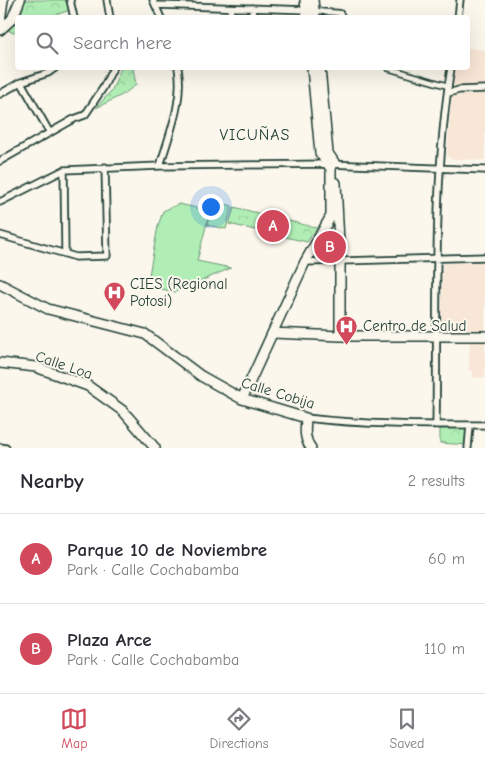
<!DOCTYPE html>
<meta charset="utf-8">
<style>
body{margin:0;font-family:"Comic Neue",sans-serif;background:#f7f7f7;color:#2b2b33}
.you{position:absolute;left:210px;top:206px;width:18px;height:18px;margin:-12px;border:4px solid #fff;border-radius:50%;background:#1a73e8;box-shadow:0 0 0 8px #1a73e833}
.badge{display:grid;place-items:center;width:32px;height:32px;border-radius:50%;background:#d1495b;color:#fff;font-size:16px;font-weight:700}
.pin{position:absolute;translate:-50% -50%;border:2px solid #fff;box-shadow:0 1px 5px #0006}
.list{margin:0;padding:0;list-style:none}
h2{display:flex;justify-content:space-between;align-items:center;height:65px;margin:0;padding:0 20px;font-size:21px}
h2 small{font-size:16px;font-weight:400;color:#7c7c81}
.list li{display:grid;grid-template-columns:32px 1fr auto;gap:15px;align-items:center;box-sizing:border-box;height:90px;padding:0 20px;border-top:1px solid #e1e1e2}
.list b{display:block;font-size:19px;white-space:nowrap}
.list p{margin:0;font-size:16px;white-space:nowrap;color:#7c7c81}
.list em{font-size:16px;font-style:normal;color:#7c7c81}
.icon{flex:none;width:28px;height:28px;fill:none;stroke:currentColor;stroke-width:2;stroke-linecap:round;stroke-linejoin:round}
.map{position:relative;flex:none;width:485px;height:448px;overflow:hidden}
.search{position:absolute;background:#fff;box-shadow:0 5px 20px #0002;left:15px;right:15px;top:15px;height:55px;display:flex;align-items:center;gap:12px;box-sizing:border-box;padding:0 18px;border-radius:5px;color:#7c7c81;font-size:19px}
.sheet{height:245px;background:#fff}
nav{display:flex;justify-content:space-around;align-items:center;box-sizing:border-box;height:70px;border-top:1px solid #e1e1e2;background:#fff;font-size:14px;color:#7c7c81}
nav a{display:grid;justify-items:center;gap:2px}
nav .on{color:#d1495b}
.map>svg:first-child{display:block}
.built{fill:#f8e6d6}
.park{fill:url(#park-crowns);stroke:#689674}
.pitch{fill:#b1eeb5;stroke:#689674}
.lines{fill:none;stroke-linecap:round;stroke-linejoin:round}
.pedestrian-casing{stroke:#1f3d34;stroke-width:8}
.minor-casing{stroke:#1f3d34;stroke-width:9}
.secondary-casing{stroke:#1f3d34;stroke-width:12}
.primary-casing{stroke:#1f3d34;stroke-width:12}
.pedestrian{stroke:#fbf7ec;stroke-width:4.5}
.minor{stroke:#fbf7ec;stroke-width:5.5}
.secondary{stroke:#fbf7ec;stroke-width:9}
.primary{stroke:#fbf7ec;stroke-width:9}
.labels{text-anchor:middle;stroke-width:4;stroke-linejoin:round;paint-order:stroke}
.poi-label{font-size:15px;fill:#1f3d34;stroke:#fbf7ec;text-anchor:start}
.street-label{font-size:15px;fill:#1f3d34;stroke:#fbf7ec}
.neighbourhood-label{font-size:16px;letter-spacing:1px;fill:#1f3d34;stroke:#fbf7ec}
</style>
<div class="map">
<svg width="485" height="448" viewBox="0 0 485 448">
<defs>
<pattern id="park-crowns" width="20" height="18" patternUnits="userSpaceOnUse" patternTransform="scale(1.25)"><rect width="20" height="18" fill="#b1eeb5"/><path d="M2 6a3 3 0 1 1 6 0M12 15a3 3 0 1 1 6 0" fill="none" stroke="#98cd9c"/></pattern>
</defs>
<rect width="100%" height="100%" fill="#fbf7ec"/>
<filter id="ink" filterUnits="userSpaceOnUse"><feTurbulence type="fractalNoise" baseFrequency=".02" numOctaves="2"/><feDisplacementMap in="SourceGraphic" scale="10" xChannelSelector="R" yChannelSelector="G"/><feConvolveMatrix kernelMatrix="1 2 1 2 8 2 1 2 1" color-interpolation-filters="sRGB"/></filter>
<g filter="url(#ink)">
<path class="built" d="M 468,48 L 485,50 L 485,85 L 456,87 L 453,85 L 455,68 L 468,68 Z
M 485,94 L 485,160 L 451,159 L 447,155 L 452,96 Z
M 485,262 L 485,334 L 441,332 L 443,264 Z
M 470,341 L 485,341 L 485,378 L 473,377 L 473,371 L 469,370 Z"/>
<path class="park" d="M 25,0 L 65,0 L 70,10 C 55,15 43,21 28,14 L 25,17 L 18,18 L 17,31 L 13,33 L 8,30 L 22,11 Z
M 121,68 L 133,68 L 136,85 L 122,95 L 96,108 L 112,90 Z
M 234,207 L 317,228 L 307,242 L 229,224 Z
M 471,428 L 469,445 L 440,443 L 440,429 Z"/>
<path class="pitch" d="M 214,200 L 232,206 L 226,229 L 207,225 Z
M 179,204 L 210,211 L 197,261 L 231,268 L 175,292 L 147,286 L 158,226 L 163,211 Z"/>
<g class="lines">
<defs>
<path id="pedestrian" d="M 314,11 L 340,13 L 343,18
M 388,68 L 448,86"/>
<path id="minor" d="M 70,0 L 74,18
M 107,0 L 110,18
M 153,0 L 161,18
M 156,5 L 309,10
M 230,8 L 231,18
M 252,8 L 253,18
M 458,18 L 460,0
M 21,82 L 50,133
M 448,93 L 459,90 L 485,89
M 0,94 L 21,82 L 48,73 L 55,68
M 0,161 L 74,119 L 85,115 L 103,88 L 113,68
M 160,166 C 169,135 184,100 178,68
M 64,170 L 65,253
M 0,202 L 64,170 L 160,166 L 328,164 L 485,170
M 0,235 L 76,257 L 107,256 L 105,167
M 305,262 L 485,257
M 306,418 C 365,425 426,425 485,425
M 436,425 C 438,308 432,184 451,68
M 0,447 L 6,448
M 468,448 L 470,425"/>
<path id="secondary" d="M 305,0 L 307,18
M 313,0 L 315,18
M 0,22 L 3,0
M 0,30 L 12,19 L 20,0
M 320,68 L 328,153 L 334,162
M 336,183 L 340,262 L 340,336
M 0,284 L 48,309 L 145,334 L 201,376 L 242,399 L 306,418 C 305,430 304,439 311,448
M 273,333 L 340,336 L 485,336
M 242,399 L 305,262 L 331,216 L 331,169 L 320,153 L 312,68"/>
<path id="primary" d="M 0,363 L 36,367 L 88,386 L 123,411 L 155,448"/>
</defs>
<use href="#pedestrian" class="pedestrian-casing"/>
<use href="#minor" class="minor-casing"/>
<use href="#secondary" class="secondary-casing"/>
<use href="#primary" class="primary-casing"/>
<use href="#pedestrian" class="pedestrian"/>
<use href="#minor" class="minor"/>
<use href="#secondary" class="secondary"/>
<use href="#primary" class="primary"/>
</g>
</g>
<defs>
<symbol id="hospital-pin" viewBox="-11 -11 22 30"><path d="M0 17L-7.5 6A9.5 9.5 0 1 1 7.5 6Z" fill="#d1495b" stroke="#fbf7ec"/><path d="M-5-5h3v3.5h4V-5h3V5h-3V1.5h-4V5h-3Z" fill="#fff"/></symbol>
</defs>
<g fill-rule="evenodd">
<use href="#hospital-pin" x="102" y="280" width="25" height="34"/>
<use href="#hospital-pin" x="334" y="314" width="25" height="34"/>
</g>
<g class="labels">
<g class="poi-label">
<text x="130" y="289">CIES (Regional<tspan x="130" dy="17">Potosi)</tspan></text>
<text x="363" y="331">Centro de Salud</text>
</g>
<g class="street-label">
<text transform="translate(64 365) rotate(19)" y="5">Calle Loa</text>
<text transform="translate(278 393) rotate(17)" y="5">Calle Cobija</text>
</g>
<g class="neighbourhood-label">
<text x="255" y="140">VICUÑAS</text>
</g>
</g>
</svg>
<div class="you"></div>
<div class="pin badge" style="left:273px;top:226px">A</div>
<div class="pin badge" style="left:330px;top:247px">B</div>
<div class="search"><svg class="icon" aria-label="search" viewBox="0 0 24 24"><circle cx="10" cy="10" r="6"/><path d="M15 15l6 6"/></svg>Search here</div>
</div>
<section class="sheet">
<h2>Nearby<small>2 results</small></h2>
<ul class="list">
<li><span class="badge">A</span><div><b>Parque 10 de Noviembre</b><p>Park · Calle Cochabamba</p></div><em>60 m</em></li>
<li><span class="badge">B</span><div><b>Plaza Arce</b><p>Park · Calle Cochabamba</p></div><em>110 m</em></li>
</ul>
</section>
<nav>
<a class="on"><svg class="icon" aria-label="map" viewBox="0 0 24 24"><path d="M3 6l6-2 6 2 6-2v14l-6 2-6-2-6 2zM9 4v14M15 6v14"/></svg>Map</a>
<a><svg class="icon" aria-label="directions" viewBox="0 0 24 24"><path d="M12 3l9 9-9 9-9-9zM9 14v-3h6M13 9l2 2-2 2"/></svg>Directions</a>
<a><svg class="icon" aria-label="saved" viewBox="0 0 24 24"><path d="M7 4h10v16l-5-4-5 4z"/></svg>Saved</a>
</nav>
